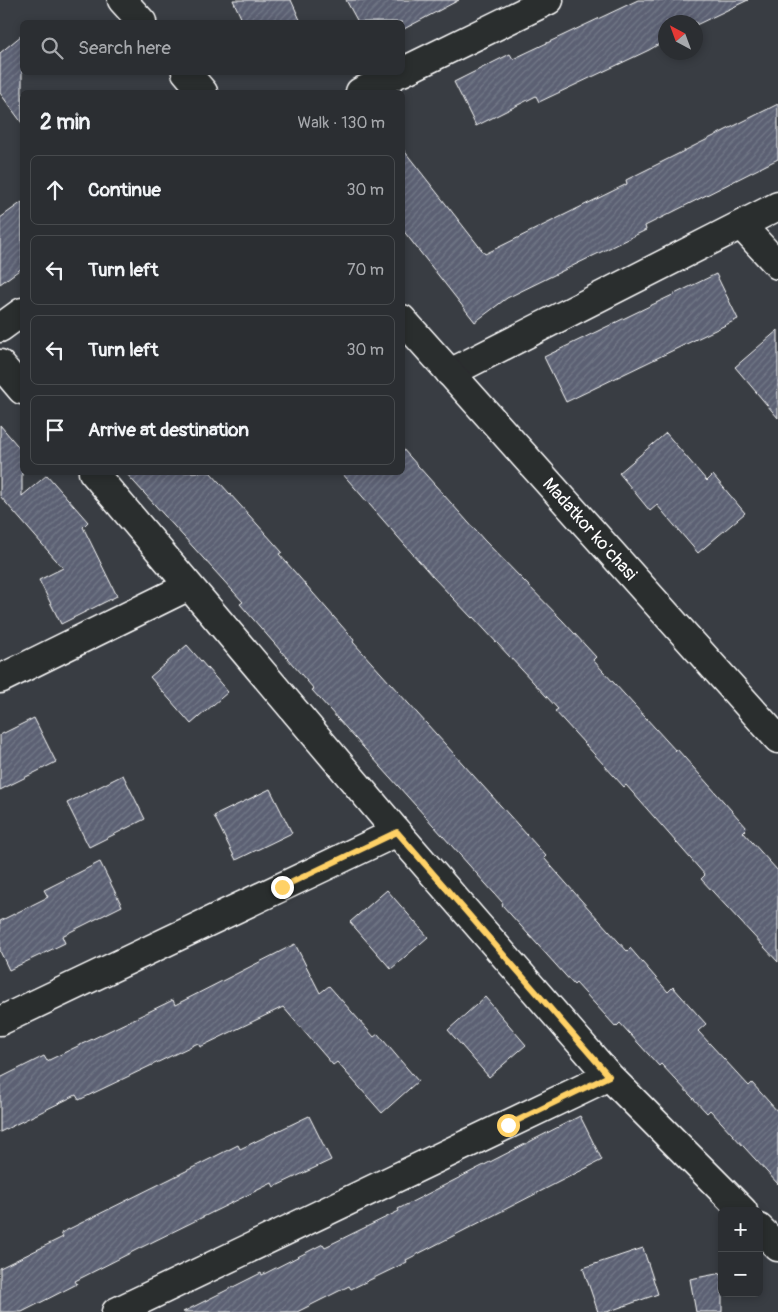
<!DOCTYPE html>
<meta charset="utf-8">
<style>
body{margin:0;font-family:Pangolin,sans-serif;background:#33363a;color:#f1f3f6}
.controls{position:absolute;right:15px;bottom:15px;display:grid;overflow:hidden;border-radius:8px;box-shadow:0 2px 8px #0003}
.controls button{width:45px;height:45px;display:grid;place-items:center;padding:0;border:0;border-bottom:1px solid #474a4d;background:#2b2e32;color:#f1f3f6;font:25px sans-serif}
.compass{position:absolute;left:658px;top:15px;width:45px;height:45px;border-radius:50%;background:#2b2e32;box-shadow:0 2px 8px #0003;rotate:319deg}
.stop{position:absolute;width:15px;height:15px;margin:-11px;border:4px solid #ffd166;border-radius:50%;background:#fff}
.stop.end{background:#ffd166;border-color:#fff;box-shadow:0 1px 5px #0008}
.list{margin:0;padding:0;list-style:none}
h2{display:flex;justify-content:space-between;align-items:center;height:65px;margin:0;padding:0 20px;font-size:21px}
h2 small{font-size:16px;font-weight:400;color:#a6a8ac}
.list li{display:grid;grid-template-columns:32px 1fr auto;gap:15px;align-items:center;box-sizing:border-box;height:70px;margin:0 10px 10px;padding:0 10px;border:1px solid #474a4d;border-radius:8px}
.list b{display:block;font-size:19px;white-space:nowrap}
.list em{font-size:16px;font-style:normal;color:#a6a8ac}
.icon{flex:none;width:28px;height:28px;fill:none;stroke:currentColor;stroke-width:2;stroke-linecap:round;stroke-linejoin:round}
.map{position:relative;flex:none;width:778px;height:1312px;overflow:hidden}
.search{position:absolute;background:#2b2e32;box-shadow:0 2px 8px #0003;left:20px;top:20px;width:385px;height:55px;display:flex;align-items:center;gap:12px;box-sizing:border-box;padding:0 18px;border-radius:8px;color:#a6a8ac;font-size:19px}
.panel{position:absolute;background:#2b2e32;box-shadow:0 2px 8px #0003;left:20px;top:90px;width:385px;height:385px;border-radius:8px}
.map>svg:first-child{display:block}
.building{fill:url(#building-hatch);stroke:#fff}
.lines{fill:none;stroke-linecap:round;stroke-linejoin:round}
.street-casing{stroke:#fff;stroke-width:31}
.secondary-casing{stroke:#fff;stroke-width:31}
.street{stroke:#2a2d2e;stroke-width:28}
.secondary{stroke:#2a2d2e;stroke-width:28}
.route{stroke:#ffd166;stroke-width:6}
.labels{text-anchor:middle;stroke-width:4;stroke-linejoin:round;paint-order:stroke}
.street-label{font-size:18px;fill:#fff;stroke:#2a2d2e}
</style>
<div class="map">
<svg width="778" height="1312" viewBox="0 0 778 1312">
<defs>
<pattern id="building-hatch" width="6" height="6" patternUnits="userSpaceOnUse" patternTransform="scale(1.25)"><rect width="6" height="6" fill="#5b6173"/><path d="M-1 1l2-2M0 6l6-6M5 7l2-2" fill="none" stroke="#747988"/></pattern>
</defs>
<rect width="100%" height="100%" fill="#393d43"/>
<filter id="ink" filterUnits="userSpaceOnUse"><feTurbulence type="fractalNoise" baseFrequency=".02" numOctaves="2"/><feDisplacementMap in="SourceGraphic" scale="10" xChannelSelector="R" yChannelSelector="G"/><feConvolveMatrix kernelMatrix="1 2 1 2 8 2 1 2 1" color-interpolation-filters="sRGB"/></filter>
<g filter="url(#ink)">
<path class="building" d="M 233,0 L 291,0 L 301,22 L 243,22 Z
M 346,0 L 459,0 L 402,30 L 402,22 L 358,22 Z
M 638,0 L 748,0 L 696,25 L 696,22 L 666,22 L 666,40 L 649,50 L 539,102 L 536,96 L 476,126 L 454,82 L 510,54 L 513,59 Z
M 22,35 L 22,123 L 0,93 L 0,53 Z
M 778,104 L 778,159 L 645,226 L 646,230 L 507,298 L 475,322 L 402,229 L 402,148 L 485,254 L 627,184 L 626,180 Z
M 22,202 L 22,268 L 0,284 L 0,218 Z
M 716,274 L 738,319 L 566,402 L 544,357 Z
M 778,330 L 778,418 L 735,367 Z
M 0,425 L 22,451 L 22,496 L 47,475 L 88,522 L 83,527 L 117,596 L 61,624 L 39,580 L 63,568 L 0,496 Z
M 666,433 L 707,481 L 713,475 L 745,513 L 698,553 L 657,505 L 650,511 L 619,473 Z
M 402,448 L 484,540 L 563,621 L 596,657 L 593,660 L 676,751 L 677,749 L 747,828 L 743,832 L 778,871 L 778,962 L 701,879 L 705,875 L 626,785 L 624,787 L 555,711 L 558,709 L 473,617 L 472,618 L 433,577 L 341,472 L 402,472 Z
M 125,472 L 210,472 L 249,515 L 282,552 L 279,554 L 354,640 L 353,642 L 546,856 L 544,858 L 581,900 L 627,951 L 630,948 L 668,992 L 673,987 L 706,1024 L 698,1031 L 749,1086 L 752,1083 L 778,1112 L 778,1184 L 710,1110 L 707,1113 L 661,1064 L 659,1066 L 620,1023 L 616,1027 L 576,983 L 574,985 L 502,905 L 503,903 L 312,690 L 314,689 L 240,604 L 243,602 Z
M 187,645 L 228,692 L 191,724 L 150,677 Z
M 34,718 L 56,762 L 0,790 L 0,735 Z
M 123,775 L 145,819 L 89,847 L 67,803 Z
M 270,789 L 292,833 L 236,860 L 214,816 Z
M 100,862 L 122,906 L 62,936 L 65,943 L 9,970 L 0,951 L 0,921 L 48,897 L 44,890 Z
M 387,890 L 428,937 L 391,969 L 350,922 Z
M 295,944 L 320,993 L 329,986 L 374,1037 L 378,1034 L 418,1081 L 382,1113 L 337,1062 L 333,1065 L 283,1007 L 200,1047 L 198,1043 L 79,1100 L 76,1095 L 0,1132 L 0,1078 L 44,1056 L 47,1061 L 173,1000 L 175,1005 Z
M 485,997 L 526,1045 L 489,1077 L 448,1030 Z
M 309,1116 L 331,1160 L 274,1187 L 272,1183 L 138,1249 L 75,1281 L 77,1284 L 22,1312 L 0,1312 L 0,1268 L 63,1237 L 61,1233 L 178,1175 L 238,1145 L 240,1149 Z
M 580,1116 L 602,1160 L 406,1260 L 407,1262 L 351,1289 L 349,1286 L 297,1312 L 183,1312 L 261,1273 L 262,1275 L 323,1244 L 325,1247 L 399,1211 L 398,1209 Z
M 643,1248 L 658,1294 L 607,1312 L 598,1312 L 583,1268 Z
M 722,1273 L 722,1312 L 696,1312 L 690,1279 Z"/>
<g class="lines">
<defs>
<path id="street" d="M 402,72 L 549,0
M 360,92 L 401,72
M 741,225 L 778,265
M 0,328 L 22,312
M 0,364 L 22,390
M 450,373 L 778,206
M 93,472 L 397,832 L 609,1076 L 743,1211
M 0,679 L 189,586
M 0,1021 L 397,832
M 759,1228 L 778,1247
M 116,1312 L 609,1076"/>
<path id="secondary" d="M 122,0 L 142,22
M 186,72 L 203,92
M 402,319 L 778,739"/>
</defs>
<use href="#street" class="street-casing"/>
<use href="#secondary" class="secondary-casing"/>
<use href="#street" class="street"/>
<use href="#secondary" class="secondary"/>
</g>
</g>
<g class="lines" filter="url(#ink)">
<path class="route" d="M 282,887 L 397,832 L 609,1076 L 508,1125"/>
</g>
<g class="labels">
<g class="street-label">
<text transform="translate(590 529) rotate(48)" y="6">Madatkor ko'chasi</text>
</g>
</g>
</svg>
<div class="controls">
<button>+</button>
<button>−</button>
</div>
<svg class="compass" viewBox="-18 -18 36 36"><path d="M0-13l5 13h-10z" fill="#e53935"/><path d="M0 13l5-13h-10z" fill="#a6a8ac"/></svg>
<div class="stop" style="left:508px;top:1125px"></div>
<div class="stop end" style="left:282px;top:887px"></div>
<div class="search"><svg class="icon" aria-label="search" viewBox="0 0 24 24"><circle cx="10" cy="10" r="6"/><path d="M15 15l6 6"/></svg>Search here</div>
<section class="panel">
<h2>2 min<small>Walk · 130 m</small></h2>
<ul class="list">
<li><svg class="icon" aria-label="ahead" viewBox="0 0 24 24"><path d="M12 20V5M6 11l6-6 6 6"/></svg><div><b>Continue</b></div><em>30 m</em></li>
<li><svg class="icon" aria-label="left" viewBox="0 0 24 24"><path d="M17 20v-9H6M10 6l-5 5 5 5"/></svg><div><b>Turn left</b></div><em>70 m</em></li>
<li><svg class="icon" aria-label="left" viewBox="0 0 24 24"><path d="M17 20v-9H6M10 6l-5 5 5 5"/></svg><div><b>Turn left</b></div><em>30 m</em></li>
<li><svg class="icon" aria-label="arrive" viewBox="0 0 24 24"><path d="M6 21V4h12l-3 4 3 4H6"/></svg><div><b>Arrive at destination</b></div></li>
</ul>
</section>
</div>
